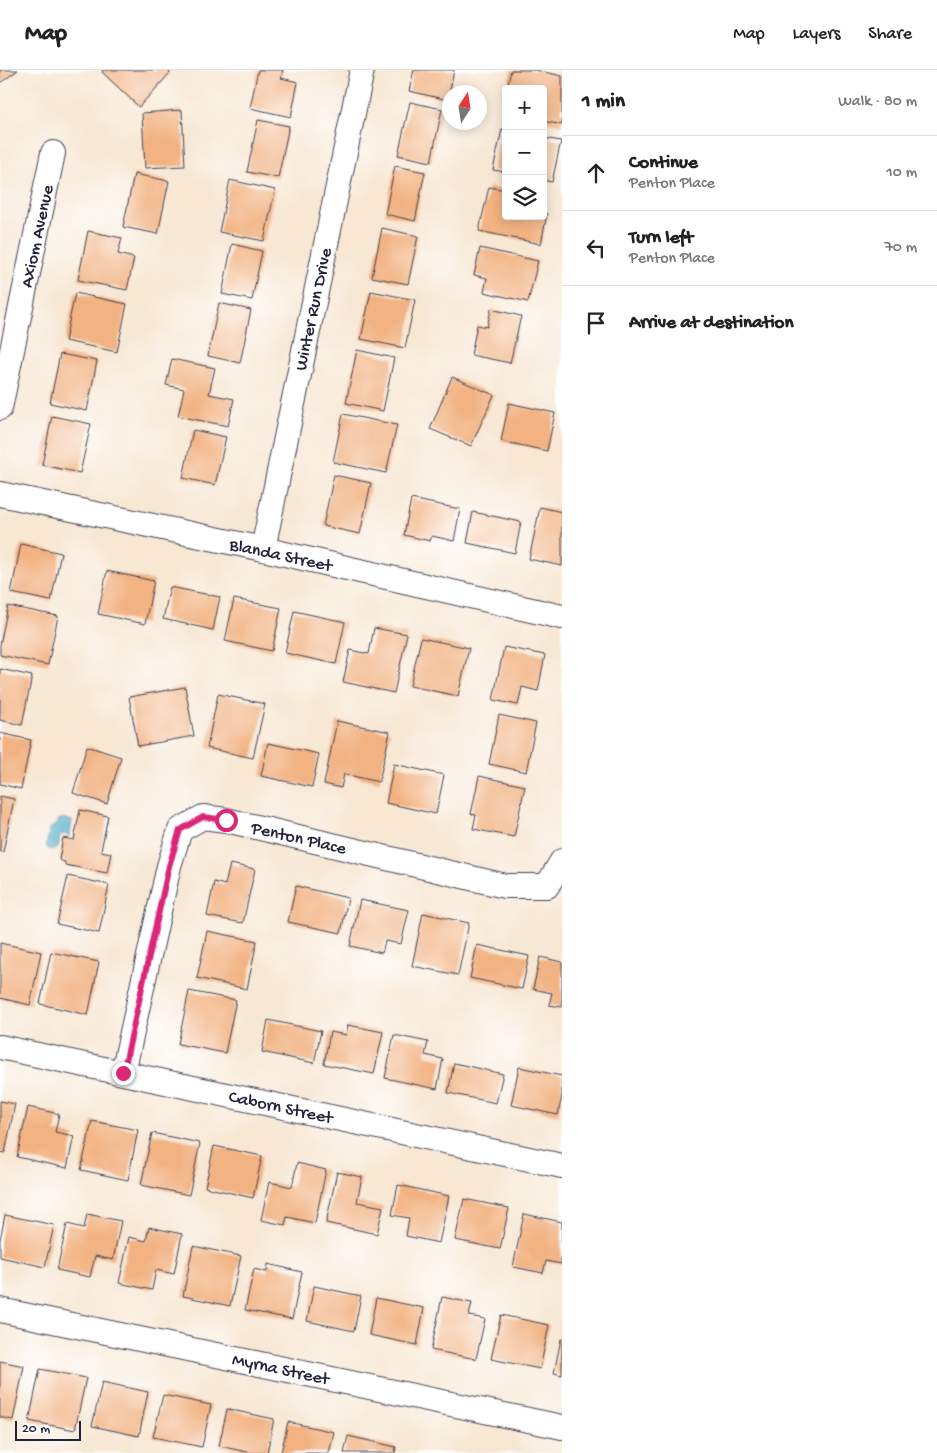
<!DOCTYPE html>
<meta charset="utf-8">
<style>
body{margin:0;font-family:"Gochi Hand",sans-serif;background:#f6f6f6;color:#222}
.controls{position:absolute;right:15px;top:15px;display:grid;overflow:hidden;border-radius:5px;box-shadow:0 2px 12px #0003}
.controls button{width:45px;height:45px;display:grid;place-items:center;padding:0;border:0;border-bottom:1px solid #e0e0e0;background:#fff;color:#222;font:25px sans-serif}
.compass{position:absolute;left:442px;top:15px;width:45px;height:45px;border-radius:50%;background:#fff;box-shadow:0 2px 12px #0003;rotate:12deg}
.scale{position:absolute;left:15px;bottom:12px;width:66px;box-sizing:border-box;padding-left:5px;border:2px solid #22223b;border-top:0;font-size:14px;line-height:18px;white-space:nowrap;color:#22223b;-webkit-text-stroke:4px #fff;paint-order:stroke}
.stop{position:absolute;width:15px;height:15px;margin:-11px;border:4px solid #db2777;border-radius:50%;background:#fff}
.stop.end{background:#db2777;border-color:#fff;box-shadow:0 1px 5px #0008}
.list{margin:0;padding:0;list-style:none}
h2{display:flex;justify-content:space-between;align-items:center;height:65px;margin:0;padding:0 20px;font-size:21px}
h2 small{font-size:16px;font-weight:400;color:#767676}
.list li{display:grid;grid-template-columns:32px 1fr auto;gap:15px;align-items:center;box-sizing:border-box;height:75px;padding:0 20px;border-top:1px solid #e0e0e0}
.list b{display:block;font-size:19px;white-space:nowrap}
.list p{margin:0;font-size:16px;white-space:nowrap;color:#767676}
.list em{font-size:16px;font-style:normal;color:#767676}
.icon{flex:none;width:28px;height:28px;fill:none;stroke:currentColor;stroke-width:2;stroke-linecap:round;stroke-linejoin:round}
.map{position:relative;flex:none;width:562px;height:1383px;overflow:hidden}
header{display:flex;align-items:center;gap:30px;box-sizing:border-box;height:70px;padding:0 25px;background:#fff;border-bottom:1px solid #e0e0e0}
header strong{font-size:24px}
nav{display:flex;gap:28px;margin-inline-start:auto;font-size:18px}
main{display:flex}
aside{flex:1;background:#fff}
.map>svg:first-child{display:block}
.water{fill:#4aa9c9;stroke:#366682}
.building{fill:#f2b282}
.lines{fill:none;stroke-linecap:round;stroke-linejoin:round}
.street-casing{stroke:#424052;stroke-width:26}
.street{stroke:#fff;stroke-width:24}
.route{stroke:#db2777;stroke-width:6}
.labels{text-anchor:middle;stroke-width:4.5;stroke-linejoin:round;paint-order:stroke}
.street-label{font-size:18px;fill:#22223b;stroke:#fff}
</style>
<header>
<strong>Map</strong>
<nav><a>Map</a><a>Layers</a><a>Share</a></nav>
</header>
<main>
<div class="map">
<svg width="562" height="1383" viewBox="0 0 562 1383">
<rect width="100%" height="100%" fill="#fff"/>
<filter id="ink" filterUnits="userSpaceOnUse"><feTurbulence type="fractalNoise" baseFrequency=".02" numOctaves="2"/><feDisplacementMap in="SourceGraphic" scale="10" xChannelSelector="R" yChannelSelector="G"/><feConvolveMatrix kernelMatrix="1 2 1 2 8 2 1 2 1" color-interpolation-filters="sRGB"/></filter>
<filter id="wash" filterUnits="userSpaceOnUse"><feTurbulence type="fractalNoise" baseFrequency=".0096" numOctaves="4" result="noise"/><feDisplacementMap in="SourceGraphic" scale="20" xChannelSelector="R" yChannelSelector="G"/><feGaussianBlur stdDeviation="1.12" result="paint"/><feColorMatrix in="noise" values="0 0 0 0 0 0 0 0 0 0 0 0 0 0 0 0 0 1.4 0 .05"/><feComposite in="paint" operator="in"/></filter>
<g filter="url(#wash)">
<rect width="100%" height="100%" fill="#f7e7d3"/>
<path class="water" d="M 63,748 L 72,751 L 70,766 L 63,764 L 60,766 L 58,778 L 54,780 L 48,779 L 46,775 L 50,758 L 58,754 L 58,750 Z"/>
<g id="blocks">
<path class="building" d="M 0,0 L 18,0 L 0,13 Z
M 103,0 L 167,0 L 170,3 L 139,37 L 102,2 Z
M 258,0 L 283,0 L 281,8 L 298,12 L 291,47 L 250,38 Z
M 414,0 L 454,0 L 448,30 L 409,21 Z
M 511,0 L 535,0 L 562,6 L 562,55 L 543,51 L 543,19 L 507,19 Z
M 410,32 L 442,39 L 431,92 L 398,85 Z
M 182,40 L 185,96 L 145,98 L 142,43 Z
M 258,50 L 289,56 L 278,108 L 247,102 Z
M 502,59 L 506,60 L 506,102 L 493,100 Z
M 543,68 L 561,71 L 552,112 L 543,110 Z
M 395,96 L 425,102 L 415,151 L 385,144 Z
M 134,104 L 169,111 L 158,164 L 123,157 Z
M 230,110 L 275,120 L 264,171 L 219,162 Z
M 489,117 L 506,120 L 506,146 L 543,146 L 543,143 L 547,144 L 541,174 L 479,161 Z
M 382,158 L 418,166 L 408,214 L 372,207 Z
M 88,161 L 122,168 L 118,184 L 134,188 L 127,220 L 78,210 Z
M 232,174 L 262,181 L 252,230 L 222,224 Z
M 480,178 L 538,191 L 528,232 L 484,222 L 487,208 L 474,205 Z
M 371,221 L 415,230 L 405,278 L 361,269 Z
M 75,223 L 127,234 L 117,282 L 65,271 Z
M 219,233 L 251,240 L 240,293 L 208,286 Z
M 491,239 L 521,246 L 510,293 L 471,285 L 477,255 L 487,257 Z
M 357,280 L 394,288 L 383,341 L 346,333 Z
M 60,284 L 97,291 L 87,341 L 50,333 Z
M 172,289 L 215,298 L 209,324 L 234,329 L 228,356 L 178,346 L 184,319 L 166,315 Z
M 452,307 L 494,325 L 471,376 L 430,359 Z
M 509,333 L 555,343 L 547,381 L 501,371 Z
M 343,344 L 397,355 L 386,403 L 333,392 Z
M 52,346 L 91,354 L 80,403 L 42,395 Z
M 193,360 L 226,367 L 215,415 L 183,408 Z
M 334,405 L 371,413 L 360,464 L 323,456 Z
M 411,429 L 460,439 L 454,471 L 432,466 L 430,471 L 404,465 Z
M 540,437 L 562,442 L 562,496 L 529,489 Z
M 473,442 L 521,452 L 515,483 L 467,473 Z
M 21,474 L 61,483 L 51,531 L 11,523 Z
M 107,501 L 154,511 L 145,554 L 98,544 Z
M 170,517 L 220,527 L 213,560 L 163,549 Z
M 234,529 L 281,538 L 272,581 L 225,571 Z
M 8,536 L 58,546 L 48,595 L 0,585 L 0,575 Z
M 294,541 L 345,552 L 336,594 L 285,583 Z
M 374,558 L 407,564 L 394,623 L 343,612 L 350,580 L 369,584 Z
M 421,568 L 469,578 L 458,626 L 410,616 Z
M 504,577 L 545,585 L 538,621 L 522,617 L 518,635 L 493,630 Z
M 0,599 L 32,606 L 22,655 L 0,650 Z
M 185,617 L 194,666 L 138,676 L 129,627 Z
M 218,624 L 265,634 L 253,688 L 207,678 Z
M 499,645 L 536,653 L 526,702 L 489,694 Z
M 337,651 L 390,662 L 379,712 L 344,704 L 341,718 L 324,714 Z
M 0,663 L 31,670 L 21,719 L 0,714 Z
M 268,673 L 319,684 L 312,717 L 261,706 Z
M 87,676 L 121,687 L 107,734 L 73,723 Z
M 394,694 L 444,705 L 436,744 L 386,733 Z
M 479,706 L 525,716 L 514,767 L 473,759 L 476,745 L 471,744 Z
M 0,726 L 14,729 L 3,782 L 0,781 Z
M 80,740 L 108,746 L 101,781 L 111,783 L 107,803 L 65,795 L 65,792 L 59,790 L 63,768 L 74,770 Z
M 230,794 L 255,799 L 243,853 L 207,846 L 214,812 L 225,815 Z
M 68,806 L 109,815 L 99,863 L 57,854 Z
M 296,816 L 348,828 L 341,863 L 288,852 Z
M 360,830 L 409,840 L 401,874 L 385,871 L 382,883 L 350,876 Z
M 423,843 L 469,853 L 458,905 L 412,896 Z
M 207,861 L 257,871 L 247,919 L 197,908 Z
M 0,873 L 41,882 L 30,935 L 0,928 Z
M 477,875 L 529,886 L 522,919 L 470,908 Z
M 51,882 L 99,892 L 88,945 L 40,934 Z
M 540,887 L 562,892 L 562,937 L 549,935 L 552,923 L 533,919 Z
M 189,921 L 236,930 L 225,983 L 178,974 Z
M 268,950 L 321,961 L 314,993 L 262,982 Z
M 348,955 L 383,962 L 374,1004 L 324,994 L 330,962 L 346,965 Z
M 394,965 L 428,972 L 425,985 L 443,989 L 437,1019 L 385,1008 Z
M 454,993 L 503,1004 L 496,1033 L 448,1023 Z
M 519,997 L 562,1006 L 562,1025 L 558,1045 L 511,1035 Z
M 0,1031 L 15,1034 L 5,1083 L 0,1082 Z
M 28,1037 L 59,1044 L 55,1062 L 74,1066 L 67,1098 L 17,1087 Z
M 92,1051 L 138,1060 L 128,1110 L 81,1100 Z
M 152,1063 L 200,1073 L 189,1125 L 141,1115 Z
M 214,1076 L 262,1086 L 253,1128 L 205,1117 Z
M 297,1093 L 326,1100 L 315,1153 L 287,1147 L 285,1155 L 261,1150 L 269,1112 L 292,1117 Z
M 337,1102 L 362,1107 L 357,1132 L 383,1137 L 377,1164 L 326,1153 Z
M 398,1115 L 449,1126 L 439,1173 L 406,1166 L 409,1148 L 392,1145 Z
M 464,1129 L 509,1138 L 500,1179 L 455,1170 Z
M 87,1144 L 121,1151 L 113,1190 L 95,1186 L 90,1207 L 57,1200 L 67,1154 L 84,1158 Z
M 524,1144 L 562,1152 L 561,1194 L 546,1191 L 543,1203 L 513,1197 Z
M 5,1145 L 54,1155 L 45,1197 L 0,1187 L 0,1170 Z
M 149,1157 L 182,1164 L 174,1204 L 156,1200 L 152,1220 L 119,1213 L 129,1167 L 146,1171 Z
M 193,1176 L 241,1186 L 230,1236 L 183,1226 Z
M 268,1194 L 302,1202 L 292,1249 L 245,1240 L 254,1199 L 267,1202 Z
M 314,1216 L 361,1226 L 354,1261 L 307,1251 Z
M 442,1227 L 472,1233 L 469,1246 L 485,1249 L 476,1289 L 431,1280 Z
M 376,1228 L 424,1238 L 417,1275 L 369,1265 Z
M 501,1245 L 549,1255 L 540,1299 L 491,1289 Z
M 561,1269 L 562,1269 L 562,1305 L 554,1303 Z
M 0,1291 L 24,1296 L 13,1350 L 0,1347 Z
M 40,1299 L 86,1308 L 75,1360 L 29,1351 Z
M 102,1312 L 148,1322 L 139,1366 L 92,1356 Z
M 163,1325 L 211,1335 L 202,1377 L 153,1367 Z
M 227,1339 L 274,1349 L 267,1383 L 252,1383 L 219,1376 Z
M 288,1352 L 334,1362 L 329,1383 L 281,1383 Z
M 348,1366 L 396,1377 L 395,1383 L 344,1383 Z"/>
</g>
</g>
<g filter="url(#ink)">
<use href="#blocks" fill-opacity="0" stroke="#424052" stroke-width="1"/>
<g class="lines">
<defs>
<path id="street" d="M 0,338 L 53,83
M 0,424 L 263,479 L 562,547
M 263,479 L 362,0
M 0,977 L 562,1096
M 123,1003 L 169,796 L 180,760 L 203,747 L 226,750 L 505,816 L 547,816 L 562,791
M 0,1240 L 562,1357"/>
</defs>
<use href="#street" class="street-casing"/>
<use href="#street" class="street"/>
</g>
</g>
<g class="lines" filter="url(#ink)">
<path class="route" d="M 123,1003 L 169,796 L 180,760 L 203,747 L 226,750"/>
</g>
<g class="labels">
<g class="street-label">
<text transform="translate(36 166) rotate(-78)" y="6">Axiom Avenue</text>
<text transform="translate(312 239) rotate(-78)" y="6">Winter Run Drive</text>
<text transform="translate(281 484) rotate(12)" y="6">Blanda Street</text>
<text transform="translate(299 767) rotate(13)" y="6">Penton Place</text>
<text transform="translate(281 1036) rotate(12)" y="6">Caborn Street</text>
<text transform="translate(281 1298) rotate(12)" y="6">Myrna Street</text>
</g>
</g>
</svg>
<div class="controls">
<button>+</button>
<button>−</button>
<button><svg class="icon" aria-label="layers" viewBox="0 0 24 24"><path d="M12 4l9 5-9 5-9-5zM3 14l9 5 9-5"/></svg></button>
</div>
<svg class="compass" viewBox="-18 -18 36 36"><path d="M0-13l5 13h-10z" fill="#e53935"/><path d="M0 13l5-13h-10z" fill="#767676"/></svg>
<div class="scale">20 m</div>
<div class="stop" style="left:226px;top:750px"></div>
<div class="stop end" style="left:123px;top:1003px"></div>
</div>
<aside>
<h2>1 min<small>Walk · 80 m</small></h2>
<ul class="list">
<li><svg class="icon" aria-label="ahead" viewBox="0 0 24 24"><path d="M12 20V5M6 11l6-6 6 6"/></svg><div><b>Continue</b><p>Penton Place</p></div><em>10 m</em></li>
<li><svg class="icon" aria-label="left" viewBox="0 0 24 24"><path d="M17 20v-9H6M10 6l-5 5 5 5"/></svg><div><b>Turn left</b><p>Penton Place</p></div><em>70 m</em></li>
<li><svg class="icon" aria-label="arrive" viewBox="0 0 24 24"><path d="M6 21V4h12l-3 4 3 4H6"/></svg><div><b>Arrive at destination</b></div></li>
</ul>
</aside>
</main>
